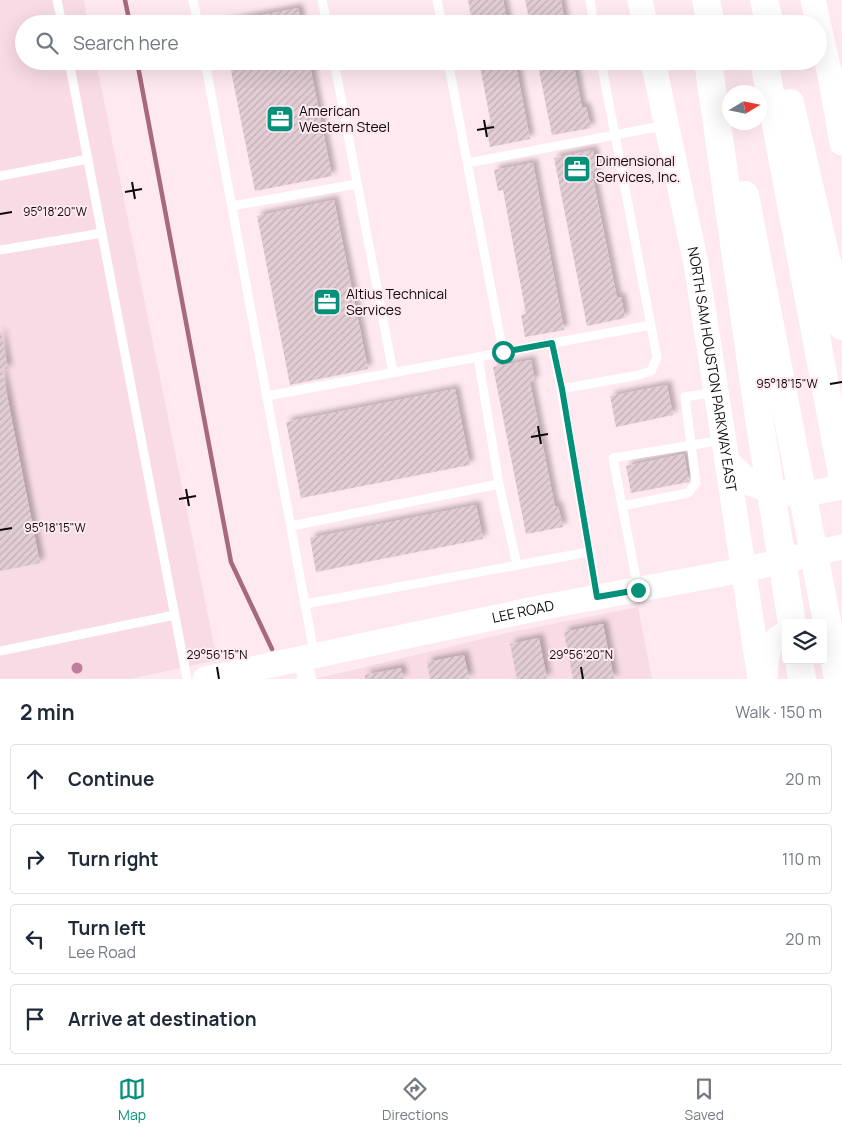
<!DOCTYPE html>
<meta charset="utf-8">
<style>
body{margin:0;font-family:Manrope,sans-serif;background:#f2f2f3;color:#1f2937}
.controls{position:absolute;right:15px;bottom:15px;display:grid;overflow:hidden;border-radius:5px;box-shadow:0 5px 20px #0002}
.controls button{width:45px;height:45px;display:grid;place-items:center;padding:0;border:0;border-bottom:1px solid #e0e1e3;background:#fff;color:#1f2937;font:25px sans-serif}
.compass{position:absolute;left:722px;top:85px;width:45px;height:45px;border-radius:50%;background:#fff;box-shadow:0 5px 20px #0002;rotate:80deg}
.stop{position:absolute;width:15px;height:15px;margin:-11px;border:4px solid #05907a;border-radius:50%;background:#fff}
.stop.end{background:#05907a;border-color:#fff;box-shadow:0 1px 5px #0008}
.list{margin:0;padding:0;list-style:none}
h2{display:flex;justify-content:space-between;align-items:center;height:65px;margin:0;padding:0 20px;font-size:21px}
h2 small{font-size:16px;font-weight:400;color:#747a83}
.list li{display:grid;grid-template-columns:32px 1fr auto;gap:15px;align-items:center;box-sizing:border-box;height:70px;margin:0 10px 10px;padding:0 10px;border:1px solid #e0e1e3;border-radius:5px}
.list b{display:block;font-size:19px;white-space:nowrap}
.list p{margin:0;font-size:16px;white-space:nowrap;color:#747a83}
.list em{font-size:16px;font-style:normal;color:#747a83}
.icon{flex:none;width:28px;height:28px;fill:none;stroke:currentColor;stroke-width:2;stroke-linecap:round;stroke-linejoin:round}
.map{position:relative;flex:none;width:842px;height:679px;overflow:hidden}
.search{position:absolute;background:#fff;box-shadow:0 5px 20px #0002;left:15px;right:15px;top:15px;height:55px;display:flex;align-items:center;gap:12px;box-sizing:border-box;padding:0 18px;border-radius:28px;color:#747a83;font-size:19px}
.sheet{height:385px;background:#fff}
nav{display:flex;justify-content:space-around;align-items:center;box-sizing:border-box;height:70px;border-top:1px solid #e0e1e3;background:#fff;font-size:14px;color:#747a83}
nav a{display:grid;justify-items:center;gap:2px}
nav .on{color:#05907a}
.map>svg:first-child{display:block}
.built{fill:#f8dbe4}
.lines{fill:none;stroke-linecap:round;stroke-linejoin:round}
.stream{stroke:#a76980;stroke-width:4.5}
.building{fill:url(#building-hatch);filter:url(#shadow)}
.service{stroke:#fff;stroke-width:9}
.minor{stroke:#fff;stroke-width:18}
.secondary{stroke:#fff;stroke-width:25}
.motorway{stroke:#fff;stroke-width:28}
.tree{fill:#be7d99}
.route{stroke:#05907a;stroke-width:6}
.ticks{fill:none;stroke:#110a0c;stroke-width:2}
.labels{text-anchor:middle;stroke-width:4;stroke-linejoin:round;paint-order:stroke}
.poi-label{font-size:14px;fill:#110a0c;stroke:#ffe9f0;text-anchor:start}
.street-label{font-size:14px;fill:#110a0c;stroke:#ffe9f0}
.ticks-label{font-size:12px;text-anchor:middle;fill:#110a0c;stroke:#ffe9f0;stroke-width:4;stroke-linejoin:round;paint-order:stroke}
</style>
<div class="map">
<svg width="842" height="679" viewBox="0 0 842 679">
<defs>
<pattern id="building-hatch" width="6" height="6" patternUnits="userSpaceOnUse" patternTransform="scale(1.25)"><rect width="6" height="6" fill="#e2cdd4"/><path d="M-1 1l2-2M0 6l6-6M5 7l2-2" fill="none" stroke="#c1afb5"/></pattern>
<filter id="shadow"><feDropShadow dx="4.5" dy="-4.5" stdDeviation="2.5" flood-color="#0004"/></filter>
</defs>
<rect width="100%" height="100%" fill="#ffe9f0"/>
<path class="built" d="M 0,0 L 84,0 L 88,24 L 24,24 L 24,61 L 96,61 L 217,660 L 130,679 L 0,679 Z
M 638,607 L 652,679 L 315,679 L 507,633 Z"/>
<g class="lines">
<path class="stream" d="M 125,0 L 130,24
M 137,61 L 231,562 L 272,649"/>
</g>
<path class="building" d="M 468,0 L 503,0 L 508,24 L 472,24 Z
M 525,0 L 561,0 L 565,24 L 530,24 Z
M 298,8 L 302,24 L 221,24 L 221,23 Z
M 229,61 L 309,61 L 332,176 L 255,191 Z
M 479,61 L 515,61 L 530,139 L 490,147 L 486,125 L 491,124 Z
M 537,61 L 573,61 L 582,108 L 586,107 L 591,128 L 552,135 Z
M 593,150 L 598,172 L 592,173 L 617,298 L 621,297 L 625,318 L 587,326 L 554,158 Z
M 533,163 L 564,330 L 525,337 L 521,315 L 526,314 L 503,190 L 498,191 L 494,170 Z
M 334,200 L 368,369 L 290,385 L 257,216 Z
M 0,332 L 1,332 L 8,369 L 2,370 L 40,563 L 0,571 Z
M 531,360 L 535,381 L 530,382 L 555,507 L 558,506 L 563,527 L 526,534 L 493,367 Z
M 667,385 L 673,415 L 616,427 L 610,396 Z
M 455,389 L 470,465 L 301,498 L 286,422 Z
M 684,454 L 689,482 L 631,493 L 626,466 Z
M 476,505 L 483,539 L 316,572 L 310,538 Z
M 603,624 L 614,679 L 573,679 L 564,632 Z
M 539,638 L 547,679 L 517,679 L 510,644 Z
M 464,655 L 469,679 L 430,679 L 427,662 Z
M 401,668 L 403,679 L 365,679 L 365,675 Z"/>
<g class="lines">
<path class="service" d="M 57,0 L 62,24
M 193,0 L 198,24
M 322,0 L 327,24
M 437,0 L 442,24
M 590,0 L 594,24
M 69,61 L 187,679
M 205,61 L 314,653
M 334,61 L 393,372
M 448,61 L 503,352
M 601,61 L 615,135 L 666,125
M 467,163 L 615,135 L 657,358 L 651,371 L 639,375 L 561,389 L 597,596
M 0,176 L 88,159
M 232,206 L 357,184
M 0,250 L 102,233
M 552,343 L 561,389
M 478,357 L 499,484
M 267,396 L 651,325
M 622,506 L 688,493 L 696,483 L 685,397 L 716,392
M 291,526 L 499,484 L 517,565
M 638,589 L 613,458 L 723,440
M 305,604 L 589,552
M 0,651 L 175,615"/>
<path class="minor" d="M 302,659 L 307,679"/>
<g class="secondary">
<path d="M 640,0 L 645,24"/>
<path d="M 813,0 L 831,80 L 842,143"/>
<path id="s1" d="M 653,61 L 696,264 L 727,461 L 760,679"/>
<path d="M 727,461 L 750,483 L 770,491 L 801,495 L 842,487"/>
<path d="M 765,677 C 767,656 765,644 786,633"/>
<path id="s2" d="M 205,679 L 544,607 L 743,570 L 842,547"/>
</g>
<path class="motorway" d="M 706,0 L 711,24
M 764,0 L 770,24
M 708,61 L 759,418 L 792,623
M 764,61 L 842,474
M 790,103 L 842,326
M 745,195 L 838,679
M 799,660 L 802,679"/>
</g>
<circle class="tree" cx="77" cy="668" r="5.5"/>
<g class="lines">
<path class="route" d="M 503,352 L 552,343 L 562,389 L 597,597 L 638,590"/>
</g>
<path class="ticks" d="M 484,120 L 487,137M 477,130 L 494,127M 132,182 L 135,199M 125,192 L 142,189M 0,214 L 12,212M 830,384 L 842,382M 538,426 L 541,444M 531,437 L 548,434M 186,489 L 189,506M 179,499 L 196,496M 0,530 L 12,528M 217,667 L 219,679M 581,667 L 583,679"/>
<defs>
<symbol id="office-square" viewBox="-11 -11 22 22"><rect x="-9" y="-9" width="18" height="18" rx="4" fill="#05907a" stroke="#ffe9f0"/><path d="M-6-3h4V-5.5h4V-3h4V5H-6ZM-1-4.5V-3h2v-1.5ZM-6 0V1H6V0Z" fill="#fff"/></symbol>
</defs>
<g fill-rule="evenodd">
<use href="#office-square" x="264" y="103" width="32" height="32"/>
<use href="#office-square" x="561" y="153" width="32" height="32"/>
<use href="#office-square" x="311" y="286" width="32" height="32"/>
</g>
<g class="labels">
<g class="poi-label">
<text x="299" y="116">American<tspan x="299" dy="16">Western Steel</tspan></text>
<text x="596" y="166">Dimensional<tspan x="596" dy="16">Services, Inc.</tspan></text>
<text x="346" y="299">Altius Technical<tspan x="346" dy="16">Services</tspan></text>
</g>
<g class="street-label">
<text dy="5" stroke="none"><textPath href="#s1" startOffset="314">NORTH SAM HOUSTON PARKWAY EAST</textPath></text>
<text dy="5" stroke="none"><textPath href="#s2" startOffset="325">LEE ROAD</textPath></text>
</g>
</g>
<g class="ticks-label">
<text x="55" y="216">95°18'20"W</text>
<text x="787" y="388">95°18'15"W</text>
<text x="55" y="532">95°18'15"W</text>
<text x="217" y="659">29°56'15"N</text>
<text x="581" y="659">29°56'20"N</text>
</g>
</svg>
<div class="controls">
<button><svg class="icon" aria-label="layers" viewBox="0 0 24 24"><path d="M12 4l9 5-9 5-9-5zM3 14l9 5 9-5"/></svg></button>
</div>
<svg class="compass" viewBox="-18 -18 36 36"><path d="M0-13l5 13h-10z" fill="#e53935"/><path d="M0 13l5-13h-10z" fill="#747a83"/></svg>
<div class="stop" style="left:503px;top:352px"></div>
<div class="stop end" style="left:638px;top:590px"></div>
<div class="search"><svg class="icon" aria-label="search" viewBox="0 0 24 24"><circle cx="10" cy="10" r="6"/><path d="M15 15l6 6"/></svg>Search here</div>
</div>
<section class="sheet">
<h2>2 min<small>Walk · 150 m</small></h2>
<ul class="list">
<li><svg class="icon" aria-label="ahead" viewBox="0 0 24 24"><path d="M12 20V5M6 11l6-6 6 6"/></svg><div><b>Continue</b></div><em>20 m</em></li>
<li><svg class="icon" aria-label="right" viewBox="0 0 24 24"><path d="M7 20v-9h11M14 6l5 5-5 5"/></svg><div><b>Turn right</b></div><em>110 m</em></li>
<li><svg class="icon" aria-label="left" viewBox="0 0 24 24"><path d="M17 20v-9H6M10 6l-5 5 5 5"/></svg><div><b>Turn left</b><p>Lee Road</p></div><em>20 m</em></li>
<li><svg class="icon" aria-label="arrive" viewBox="0 0 24 24"><path d="M6 21V4h12l-3 4 3 4H6"/></svg><div><b>Arrive at destination</b></div></li>
</ul>
</section>
<nav>
<a class="on"><svg class="icon" aria-label="map" viewBox="0 0 24 24"><path d="M3 6l6-2 6 2 6-2v14l-6 2-6-2-6 2zM9 4v14M15 6v14"/></svg>Map</a>
<a><svg class="icon" aria-label="directions" viewBox="0 0 24 24"><path d="M12 3l9 9-9 9-9-9zM9 14v-3h6M13 9l2 2-2 2"/></svg>Directions</a>
<a><svg class="icon" aria-label="saved" viewBox="0 0 24 24"><path d="M7 4h10v16l-5-4-5 4z"/></svg>Saved</a>
</nav>
